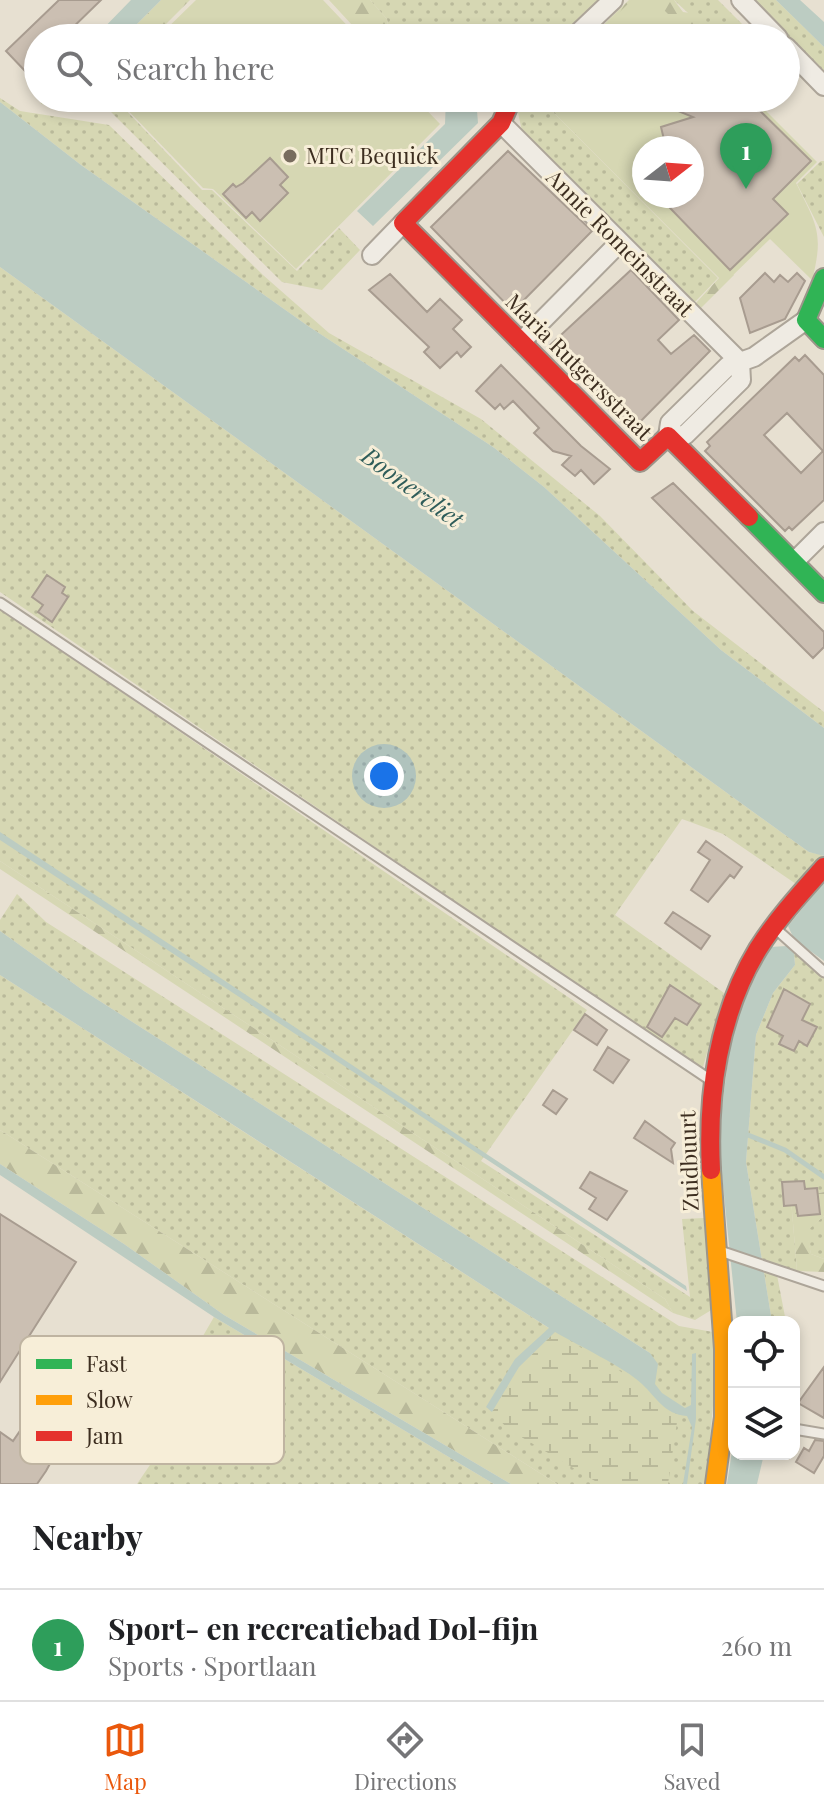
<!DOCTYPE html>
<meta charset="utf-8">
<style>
body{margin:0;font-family:"Playfair Display",serif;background:#f2f2f2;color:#202124}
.controls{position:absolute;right:24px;bottom:24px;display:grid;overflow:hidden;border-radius:16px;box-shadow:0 4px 12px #0003}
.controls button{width:72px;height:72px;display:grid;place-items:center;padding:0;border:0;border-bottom:2px solid #e0e0e0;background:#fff;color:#202124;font:40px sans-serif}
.compass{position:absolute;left:632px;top:136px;width:72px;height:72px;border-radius:50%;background:#fff;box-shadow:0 4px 12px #0003;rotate:73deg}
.you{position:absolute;left:384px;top:776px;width:28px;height:28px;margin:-20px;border:6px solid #fff;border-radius:50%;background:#1a73e8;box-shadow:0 0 0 12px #1a73e833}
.badge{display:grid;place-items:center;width:52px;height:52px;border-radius:50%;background:#ea580c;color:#fff;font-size:26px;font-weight:700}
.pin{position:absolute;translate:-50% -66px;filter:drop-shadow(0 2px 4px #0008)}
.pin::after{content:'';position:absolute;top:42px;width:28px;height:24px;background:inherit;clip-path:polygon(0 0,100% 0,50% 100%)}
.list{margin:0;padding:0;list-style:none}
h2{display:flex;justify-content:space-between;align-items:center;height:104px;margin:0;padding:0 32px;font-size:34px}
h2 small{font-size:26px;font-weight:400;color:#757577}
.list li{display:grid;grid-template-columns:52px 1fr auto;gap:24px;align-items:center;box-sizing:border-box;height:112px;padding:0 32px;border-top:2px solid #e0e0e0}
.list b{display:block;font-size:30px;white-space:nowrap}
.list p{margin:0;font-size:26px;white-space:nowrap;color:#757577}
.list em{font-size:26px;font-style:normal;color:#757577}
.icon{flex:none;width:44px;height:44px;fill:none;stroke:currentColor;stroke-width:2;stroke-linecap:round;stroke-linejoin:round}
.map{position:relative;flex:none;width:824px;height:1484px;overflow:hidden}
.search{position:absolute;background:#fff;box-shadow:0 4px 12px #0003;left:24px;right:24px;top:24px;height:88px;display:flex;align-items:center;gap:20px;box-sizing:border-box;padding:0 28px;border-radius:44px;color:#757577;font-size:30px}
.sheet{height:216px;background:#fff}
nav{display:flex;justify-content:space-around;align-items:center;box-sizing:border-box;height:112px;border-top:2px solid #e0e0e0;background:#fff;font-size:22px;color:#757577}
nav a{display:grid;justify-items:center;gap:4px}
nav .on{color:#ea580c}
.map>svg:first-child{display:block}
.grass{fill:url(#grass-dots)}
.forest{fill:url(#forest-firs)}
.wetland{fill:url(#wetland-marsh)}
.garden{fill:#d6d7b3;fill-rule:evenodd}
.water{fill:#bcccc2}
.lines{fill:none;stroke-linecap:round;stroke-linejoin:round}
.stream{stroke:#bcccc2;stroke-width:5}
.building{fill:#cbbfb2;stroke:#a89c90;stroke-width:2;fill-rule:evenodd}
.lane-casing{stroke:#ada599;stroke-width:13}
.street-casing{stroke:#ada599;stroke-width:22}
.fast-casing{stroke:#9c958a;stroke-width:22}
.slow-casing{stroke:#9c958a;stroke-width:22}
.jam-casing{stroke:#9c958a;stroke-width:22}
.lane{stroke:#efebe3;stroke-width:9}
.street{stroke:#efebe3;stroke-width:18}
.fast{stroke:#30b455;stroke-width:18}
.slow{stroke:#ff9f0a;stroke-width:18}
.jam{stroke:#e5322d;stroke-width:18}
.poi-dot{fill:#786c5e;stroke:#f7eed8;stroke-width:3}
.labels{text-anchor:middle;stroke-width:6;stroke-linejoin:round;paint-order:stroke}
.poi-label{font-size:22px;fill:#3d2e20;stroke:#f7eed8;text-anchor:start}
.street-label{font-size:22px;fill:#3d2e20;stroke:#f7eed8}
.water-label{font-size:24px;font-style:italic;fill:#2f5d5a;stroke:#f7eed8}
.key{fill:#f7eed8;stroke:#bfb4a1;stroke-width:2}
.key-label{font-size:22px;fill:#3d2e20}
</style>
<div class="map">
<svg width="824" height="1484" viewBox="0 0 824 1484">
<defs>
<pattern id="grass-dots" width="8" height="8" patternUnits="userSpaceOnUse" patternTransform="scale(2)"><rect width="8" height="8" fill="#d6d7b3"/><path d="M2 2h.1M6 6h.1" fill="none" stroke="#b9b99a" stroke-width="1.8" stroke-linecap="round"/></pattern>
<pattern id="forest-firs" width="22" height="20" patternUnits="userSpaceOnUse" patternTransform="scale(2)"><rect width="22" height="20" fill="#d6d7b3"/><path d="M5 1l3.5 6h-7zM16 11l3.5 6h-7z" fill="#b9b99a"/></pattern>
<pattern id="wetland-marsh" width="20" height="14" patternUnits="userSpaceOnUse" patternTransform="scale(2)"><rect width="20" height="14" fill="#d6d7b3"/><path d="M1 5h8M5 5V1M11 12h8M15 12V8" fill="none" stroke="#b9b99a"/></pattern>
</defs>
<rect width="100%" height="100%" fill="#e7e0d1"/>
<path class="grass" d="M 370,0 L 600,0 L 561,38 L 493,38 L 482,27 L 469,38 L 390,38 L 387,19 Z
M 674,0 L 718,0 L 756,38 L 697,38 L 700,24 Z
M 753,0 L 776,0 L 824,47 L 824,74 Z
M 0,98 L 20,111 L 109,125 L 263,275 L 329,333 L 481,419 L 600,516 L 693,611 L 824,712 L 824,728 L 721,650 L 544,487 L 493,447 L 308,326 L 81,165 L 0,102 Z
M 528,98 L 539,98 L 718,278 L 693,304 L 522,131 L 517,108 Z
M 122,106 L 202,190 L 212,190 L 297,271 L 339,228 L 360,250 L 322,290 L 282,282 L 110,111 Z
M 821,161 L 824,161 L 824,237 L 797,184 Z
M 0,267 L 781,832 L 809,852 L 823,855 L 796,884 L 723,834 L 682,819 L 615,915 L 724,993 L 703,1067 L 691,1062 L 0,592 Z
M 0,609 L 587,1010 L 481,1161 L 690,1297 L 682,1219 L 704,1218 L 713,1309 L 695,1320 L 673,1313 L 665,1299 L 0,861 Z
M 17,894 L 46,922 L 679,1326 L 713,1332 L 719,1338 L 706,1484 L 557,1484 L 0,1130 L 0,975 L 555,1332 L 650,1353 L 84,991 L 0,931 L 0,920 Z
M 794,953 L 824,974 L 824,1192 L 791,1199 L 797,1271 L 777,1275 L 786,1322 L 772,1322 L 746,1162 L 756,1035 L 773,993 L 795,965 Z
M 824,1216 L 824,1259 L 811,1254 L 806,1231 Z
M 214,1317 L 494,1484 L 137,1484 L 175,1428 L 157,1415 Z"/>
<path class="forest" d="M 161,0 L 190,0 L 152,38 L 123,38 Z
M 329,0 L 370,0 L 387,19 L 390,38 L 364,38 Z
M 629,0 L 674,0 L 683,12 L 697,14 L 700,24 L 696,37 L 590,38 Z
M 42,98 L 114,98 L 122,106 L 110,111 L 41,104 Z
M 539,98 L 560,98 L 644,196 L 656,196 L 734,275 L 700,309 L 695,304 L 719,278 Z
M 0,861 L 665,1299 L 673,1313 L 0,869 Z
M 0,1130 L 557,1484 L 511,1484 L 224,1315 L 124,1244 L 0,1164 Z
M 824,1192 L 824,1216 L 807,1231 L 811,1254 L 824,1259 L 824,1272 L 797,1271 L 791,1199 Z"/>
<path class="wetland" d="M 555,1332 L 643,1385 L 658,1404 L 678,1415 L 668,1484 L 600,1484 L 508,1429 L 492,1412 L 519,1367 Z"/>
<path class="garden" d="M 196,0 L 323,0 L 359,38 L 157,38 Z
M 632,0 L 654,0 L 692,38 L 593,38 Z
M 116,98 L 415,98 L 440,124 L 296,269 L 213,189 L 203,188 Z
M 540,98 L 753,98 L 817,162 L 796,183 C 817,225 824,234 812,280 L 770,239 L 725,283 ZM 644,148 L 692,148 L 692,196 L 644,196 Z"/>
<path class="water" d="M 131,0 L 161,0 L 123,38 L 94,38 Z
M 776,0 L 800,0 L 824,22 L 824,47 Z
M 446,98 L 476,98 L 478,123 L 373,226 L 357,211 L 445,124 Z
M 0,102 L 81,165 L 308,326 L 493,447 L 544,487 L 721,650 L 824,728 L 824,856 L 809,852 L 781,832 L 0,267 Z
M 0,832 L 686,1286 L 687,1291 L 0,840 Z
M 824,882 L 824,961 L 802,945 L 794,953 L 795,965 L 773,993 L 756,1035 L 746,1162 L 772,1322 L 737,1322 L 718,1137 L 733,1023 L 770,947 L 787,946 L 794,939 L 788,926 Z
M 0,931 L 84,991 L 650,1353 L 658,1364 L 655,1384 L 662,1393 L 685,1408 L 691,1405 L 692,1354 L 696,1353 L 696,1419 L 687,1484 L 683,1484 L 692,1427 L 687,1416 C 664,1414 657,1398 642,1384 C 624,1367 579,1346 555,1332 L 519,1367 L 492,1412 L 486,1407 L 515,1359 L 549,1328 L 0,975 Z
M 0,1164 L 124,1244 L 224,1315 L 511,1484 L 494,1484 L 214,1317 L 0,1175 Z
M 734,1438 L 734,1454 L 764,1454 L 757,1484 L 727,1484 Z"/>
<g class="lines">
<path class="stream" d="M 748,1135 L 785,1150 L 824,1177"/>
</g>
<path class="building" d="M 59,0 L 101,0 L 62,38 L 38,38 L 38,62 L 27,73 L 6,51 Z
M 647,98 L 747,98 L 811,161 L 773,199 L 788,214 L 730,270 L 670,208 L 682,196 L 692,196 L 692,148 L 666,148 L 661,127 L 693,117 Z
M 508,151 L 592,231 L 513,311 L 431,227 Z
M 270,158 L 288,177 L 280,185 L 288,193 L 260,221 L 252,212 L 246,218 L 223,194 L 233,184 L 236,187 L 243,183 Z
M 631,270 L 679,320 L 658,340 L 671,354 L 694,335 L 710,351 L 631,431 L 548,347 Z
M 765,273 L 774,282 L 780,275 L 788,282 L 797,273 L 805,281 L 785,319 L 750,333 L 740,298 Z
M 390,274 L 427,312 L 440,299 L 462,320 L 453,329 L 471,347 L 461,357 L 457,352 L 440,368 L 424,352 L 429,347 L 369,290 Z
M 805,355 L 824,375 L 824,500 L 792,530 L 789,527 L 785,531 L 705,451 L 710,446 L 707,442 L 795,357 L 799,361 ZM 787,413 L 823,451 L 801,473 L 764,435 Z
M 501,365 L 581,446 L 610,469 L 594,484 L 581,470 L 575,476 L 562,465 L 571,456 L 553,451 L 534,433 L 539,428 L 513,401 L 504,409 L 500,404 L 495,409 L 476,391 Z
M 673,483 L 824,632 L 824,647 L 813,658 L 652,498 Z
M 47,575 L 65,587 L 62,593 L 68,597 L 52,622 L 38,612 L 43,605 L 32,597 Z
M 706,841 L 742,867 L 734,878 L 730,875 L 708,902 L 691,890 L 710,860 L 698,852 Z
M 673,912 L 710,936 L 701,949 L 665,923 Z
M 670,985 L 700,1005 L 687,1025 L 675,1018 L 662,1037 L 647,1027 Z
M 784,989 L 810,1004 L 802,1020 L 817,1027 L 807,1046 L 799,1041 L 794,1051 L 779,1044 L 783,1036 L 767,1027 Z
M 585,1014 L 607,1030 L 597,1045 L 574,1030 Z
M 608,1047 L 629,1060 L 613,1083 L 594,1070 Z
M 553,1090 L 567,1099 L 556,1114 L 543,1105 Z
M 645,1121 L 675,1143 L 671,1149 L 673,1163 L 634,1138 Z
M 590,1172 L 627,1191 L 607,1220 L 589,1209 L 596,1198 L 580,1188 Z
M 804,1181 L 805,1189 L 817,1188 L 820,1214 L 798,1216 L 796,1205 L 784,1206 L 782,1182 Z
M 0,1214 L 76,1262 L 0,1382 Z
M 824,1367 L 824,1418 L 798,1403 Z
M 38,1423 L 54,1434 L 48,1442 L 58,1449 L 46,1471 L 37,1484 L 0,1484 L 0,1432 L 13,1441 L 24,1425 L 33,1431 Z
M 815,1440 L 824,1441 L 824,1456 L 814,1473 L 796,1462 L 804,1448 L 809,1451 Z"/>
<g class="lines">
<defs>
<path id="lane" d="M 0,603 L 709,1079
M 776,929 L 824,972
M 720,1251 L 824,1286
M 794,1429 L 824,1434"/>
<path id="street" d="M 741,0 L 778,38
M 573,38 L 613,0
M 786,47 L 824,86
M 501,123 L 740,362 L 754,357 L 806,320
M 372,255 L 403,223
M 521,342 L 619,243
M 740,362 L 741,380 L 685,435 L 668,436 L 670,423 L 728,366 Z
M 794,562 L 824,532"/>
<path id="fast" d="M 824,278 L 806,320 L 824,339
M 749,517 L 824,593"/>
<path id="slow" d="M 711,1170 L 724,1349 L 724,1417 L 715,1484"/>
<path id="jam" d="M 512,98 L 501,123 L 403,223 L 640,462 L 668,436 L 749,517
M 711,1170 C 707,1095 718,1015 758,949 C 777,919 801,893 824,867"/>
</defs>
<use href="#lane" class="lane-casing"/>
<use href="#street" class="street-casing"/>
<use href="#fast" class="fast-casing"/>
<use href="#slow" class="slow-casing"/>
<use href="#jam" class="jam-casing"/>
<use href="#lane" class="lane"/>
<use href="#street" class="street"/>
<use href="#fast" class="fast"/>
<use href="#slow" class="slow"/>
<use href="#jam" class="jam"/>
</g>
<circle class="poi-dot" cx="290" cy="156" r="8"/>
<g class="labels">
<g class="poi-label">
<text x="306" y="164">MTC Bequick</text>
</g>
<g class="street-label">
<text transform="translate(620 243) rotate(45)" y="8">Annie Romeinstraat</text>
<text transform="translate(579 367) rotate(45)" y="8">Maria Rutgersstraat</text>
<text transform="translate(689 1161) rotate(-92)" y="8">Zuidbuurt</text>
</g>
<g class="water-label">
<text transform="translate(412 488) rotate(36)" y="8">Boonervliet</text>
</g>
</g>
<rect x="20" y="1336" width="264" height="128" rx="12" class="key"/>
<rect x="36" y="1359" width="36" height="10" fill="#30b455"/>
<rect x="36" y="1395" width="36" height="10" fill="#ff9f0a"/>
<rect x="36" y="1431" width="36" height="10" fill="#e5322d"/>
<g class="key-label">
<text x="86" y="1372">Fast</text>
<text x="86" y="1408">Slow</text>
<text x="86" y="1444">Jam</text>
</g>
</svg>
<div class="controls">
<button><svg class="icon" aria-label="locate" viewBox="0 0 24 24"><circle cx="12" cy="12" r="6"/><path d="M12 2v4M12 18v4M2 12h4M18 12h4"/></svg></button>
<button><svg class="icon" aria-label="layers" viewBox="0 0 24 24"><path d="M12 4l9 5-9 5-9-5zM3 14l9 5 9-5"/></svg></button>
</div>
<svg class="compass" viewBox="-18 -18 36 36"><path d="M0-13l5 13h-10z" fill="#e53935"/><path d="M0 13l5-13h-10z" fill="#757577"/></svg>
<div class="you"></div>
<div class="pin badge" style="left:746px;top:189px;background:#2e9e5b">1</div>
<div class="search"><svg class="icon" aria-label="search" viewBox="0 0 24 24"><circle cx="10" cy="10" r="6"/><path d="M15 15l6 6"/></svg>Search here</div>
</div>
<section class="sheet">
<h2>Nearby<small></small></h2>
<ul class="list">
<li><span class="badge" style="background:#2e9e5b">1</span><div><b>Sport- en recreatiebad Dol-fijn</b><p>Sports · Sportlaan</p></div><em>260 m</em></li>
</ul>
</section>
<nav>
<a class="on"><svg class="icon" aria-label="map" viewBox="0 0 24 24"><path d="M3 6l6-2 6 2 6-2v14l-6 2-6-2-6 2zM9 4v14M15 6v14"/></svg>Map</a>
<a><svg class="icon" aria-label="directions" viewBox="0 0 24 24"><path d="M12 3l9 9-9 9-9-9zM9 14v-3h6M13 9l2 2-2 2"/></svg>Directions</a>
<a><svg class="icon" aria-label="saved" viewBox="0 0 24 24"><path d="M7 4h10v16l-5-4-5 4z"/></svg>Saved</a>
</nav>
